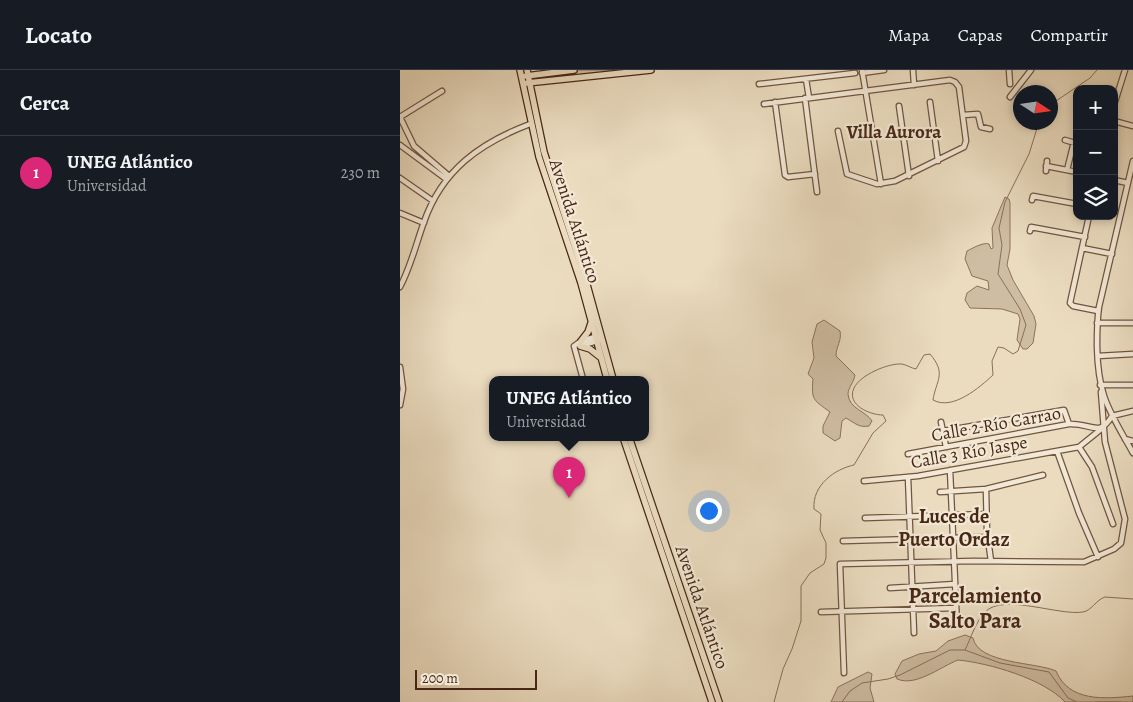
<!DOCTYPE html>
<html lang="es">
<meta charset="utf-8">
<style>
body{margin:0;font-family:Alegreya,serif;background:#20242c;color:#f1f3f6}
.controls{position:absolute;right:15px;top:15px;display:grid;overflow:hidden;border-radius:10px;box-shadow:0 2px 8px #0003}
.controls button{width:45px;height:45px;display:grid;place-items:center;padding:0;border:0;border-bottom:1px solid #363941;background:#171b24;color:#f1f3f6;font:25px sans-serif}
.compass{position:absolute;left:613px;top:15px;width:45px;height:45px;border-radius:50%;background:#171b24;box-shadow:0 2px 8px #0003;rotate:102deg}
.scale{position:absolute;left:15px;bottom:12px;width:122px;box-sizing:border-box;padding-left:5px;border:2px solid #482815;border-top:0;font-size:14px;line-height:18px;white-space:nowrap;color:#482815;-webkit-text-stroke:4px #f2e8d6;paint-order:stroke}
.you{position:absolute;left:308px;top:440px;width:18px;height:18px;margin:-12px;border:4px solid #fff;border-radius:50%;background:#1a73e8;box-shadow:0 0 0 8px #1a73e833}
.badge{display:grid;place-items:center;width:32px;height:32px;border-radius:50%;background:#db2777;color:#fff;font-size:16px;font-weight:700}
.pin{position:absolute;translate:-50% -41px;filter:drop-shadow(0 1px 2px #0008)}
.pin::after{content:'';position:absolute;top:26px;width:18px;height:15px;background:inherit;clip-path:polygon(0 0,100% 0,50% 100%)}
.popup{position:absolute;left:89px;top:306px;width:160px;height:65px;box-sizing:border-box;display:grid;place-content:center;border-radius:10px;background:#171b24;filter:drop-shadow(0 1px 4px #0005);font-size:16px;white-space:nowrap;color:#9ea1a6}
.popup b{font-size:19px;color:#f1f3f6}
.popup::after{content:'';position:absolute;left:50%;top:100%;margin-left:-10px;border:10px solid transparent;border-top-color:#171b24}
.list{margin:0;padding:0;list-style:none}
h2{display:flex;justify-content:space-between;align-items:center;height:65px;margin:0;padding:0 20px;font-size:21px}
h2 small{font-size:16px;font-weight:400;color:#9ea1a6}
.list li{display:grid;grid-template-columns:32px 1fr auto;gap:15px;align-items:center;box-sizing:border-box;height:75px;padding:0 20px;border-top:1px solid #363941}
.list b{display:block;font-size:19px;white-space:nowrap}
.list p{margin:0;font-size:16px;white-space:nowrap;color:#9ea1a6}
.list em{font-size:16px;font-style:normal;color:#9ea1a6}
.icon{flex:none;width:28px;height:28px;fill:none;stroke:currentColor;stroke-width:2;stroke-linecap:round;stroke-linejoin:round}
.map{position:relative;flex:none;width:733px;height:632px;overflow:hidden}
header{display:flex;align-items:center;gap:30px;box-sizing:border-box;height:70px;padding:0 25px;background:#171b24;border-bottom:1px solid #363941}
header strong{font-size:24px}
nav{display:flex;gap:28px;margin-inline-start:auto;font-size:18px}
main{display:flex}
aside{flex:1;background:#171b24}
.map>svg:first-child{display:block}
.green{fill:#cfbda3;stroke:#8c725c}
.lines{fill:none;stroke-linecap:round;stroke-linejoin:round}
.stream{stroke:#896f59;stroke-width:1}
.minor-casing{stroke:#715540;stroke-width:7}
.major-casing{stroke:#482815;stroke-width:8}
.minor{stroke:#f2e8d6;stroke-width:4.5}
.major{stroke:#ebdcc0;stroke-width:5.5}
.labels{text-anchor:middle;stroke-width:4.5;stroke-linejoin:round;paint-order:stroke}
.street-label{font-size:18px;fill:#482815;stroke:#f2e8d6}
.neighbourhood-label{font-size:19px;font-weight:bold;fill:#482815;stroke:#f2e8d6}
.quarter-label{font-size:20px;font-weight:bold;fill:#482815;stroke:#f2e8d6}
.district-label{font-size:22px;font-weight:bold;fill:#482815;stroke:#f2e8d6}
</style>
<header>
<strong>Locato</strong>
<nav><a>Mapa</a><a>Capas</a><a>Compartir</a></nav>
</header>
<main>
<aside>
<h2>Cerca<small></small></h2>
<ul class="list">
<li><span class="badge">1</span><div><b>UNEG Atlántico</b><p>Universidad</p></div><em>230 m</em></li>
</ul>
</aside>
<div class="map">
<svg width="733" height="632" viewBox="0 0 733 632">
<rect width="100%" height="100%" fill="#ebdcc0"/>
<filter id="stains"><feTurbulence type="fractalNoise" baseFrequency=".004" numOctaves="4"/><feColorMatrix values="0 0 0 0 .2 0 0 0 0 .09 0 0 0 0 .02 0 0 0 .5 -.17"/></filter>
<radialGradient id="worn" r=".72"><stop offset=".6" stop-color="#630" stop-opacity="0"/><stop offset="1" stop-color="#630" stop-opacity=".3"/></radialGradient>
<path class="green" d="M 174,0 L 251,0 L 129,13 L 127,6 Z
M 605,127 L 609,129 L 610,133 L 610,179 L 607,195 L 613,210 L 634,246 L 636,254 L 633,273 L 627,279 L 623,279 L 617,270 L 620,249 L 618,244 L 602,239 L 570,238 L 565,230 L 567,223 L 577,216 L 589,220 L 588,211 L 572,206 L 565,189 L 567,181 C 573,178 583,172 589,174 L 591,179 L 593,178 L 592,158 Z
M 424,250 L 440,261 C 442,271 436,276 436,286 L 455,305 C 454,312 448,318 448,324 C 449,339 466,341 472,351 L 469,356 C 459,358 455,353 446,348 L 442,351 L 440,368 L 435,371 L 423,363 L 423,356 L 430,342 C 414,330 411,331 413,309 L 408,304 L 414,288 L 412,272 L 417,254 Z
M 565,565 L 573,568 C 578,594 636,592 656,601 C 669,632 704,629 733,626 L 733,632 L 665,632 C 644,609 589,593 558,590 C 540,597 516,617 497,609 L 495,604 L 502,591 L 519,584 L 536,581 L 548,571 Z
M 468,602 L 472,604 L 470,618 L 474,632 L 431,632 L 438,617 Z"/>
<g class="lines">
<path class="stream" d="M 650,35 L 690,8 L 697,0
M 565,580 C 571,568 576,551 585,542 C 603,523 659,546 683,542 C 691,541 696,530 705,527 L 733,529
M 374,632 L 383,599 L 392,579 L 401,551 L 401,516 L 410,503 L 424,494 L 426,488 L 426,473 L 420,460 L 421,444 L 414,439 C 412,415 435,399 454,395 L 473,363 L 486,351 L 483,345 C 470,345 446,335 454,318 C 460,305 488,293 502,294 C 507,295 511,298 516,299 L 524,285 L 530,284 C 547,304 536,310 533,330 C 553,341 580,317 593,305 L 592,291 L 598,277 L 604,278 L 613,284 L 618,281 L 626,255 L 620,239 L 598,204 L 602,175 L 599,158 L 605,132 L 629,84 L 639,52
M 442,632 L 450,621 L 462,613 L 488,609 L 500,605 L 550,580 L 565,580 L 600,593 L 649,602 L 668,628 L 677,632
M 695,632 L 721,632"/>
<defs>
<path id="minor" d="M 462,0 L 481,114
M 513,0 L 514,15
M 609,0 L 610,14
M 462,3 L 484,0
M 406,9 L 409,28
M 359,14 L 455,3
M 42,21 L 0,47 L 14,76 L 49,106
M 610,27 L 631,0
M 405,28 L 417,122
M 375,32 L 385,105 L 388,107 L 415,104
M 530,32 L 538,91
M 364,34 L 550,10 L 555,12 L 559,17 L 566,71 L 564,77 L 495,111 L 477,114 L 447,104 L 438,61
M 714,35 L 725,0
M 499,36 L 509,106
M 563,45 L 578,44 L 581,57 L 590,59
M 714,51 L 733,56
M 665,70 L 675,73
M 0,75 L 46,109
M 733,91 L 699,237 C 697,250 697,263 697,276 C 698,327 709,340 733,383
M 646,96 L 677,102
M 667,100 L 674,72
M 646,101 L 647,91
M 0,108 L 33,131
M 714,110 L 728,113
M 632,130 L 633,126 L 677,134
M 0,143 L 24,153
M 689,146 L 670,233 L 673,236 L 698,241
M 630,161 L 631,157 L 685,167
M 682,178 L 712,184
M 0,217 C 11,196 16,174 24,152 C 42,100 80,73 130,54
M 697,253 L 733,253
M 181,276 L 200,270
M 698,286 L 733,284
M 0,297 L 3,319 L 0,335
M 183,309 L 174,276 L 181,271 L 198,266
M 700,315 L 733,315
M 712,346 L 733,341
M 541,352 L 546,377
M 700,360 L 679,377 L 692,397 L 713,454
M 543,361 L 664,340 L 669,354
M 725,369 L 733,371
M 657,381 L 679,443 L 698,487
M 508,384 L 669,354 C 692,353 699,368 712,346
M 550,400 L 557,555
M 508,407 L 514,563
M 464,411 L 518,406 L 679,377
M 586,419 L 587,462 L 591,491
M 540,422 L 586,419 L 643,405
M 465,448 L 586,444
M 443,471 L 588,467
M 490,518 L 555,514
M 421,542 L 556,538
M 444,603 L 440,494 L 574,491 L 684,492 L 714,479 L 721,473 L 725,449 L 705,372 L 701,322"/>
<path id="major" d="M 120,0 L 139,87 L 181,213 L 207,309
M 127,0 L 144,82 L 186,211 L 213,309
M 126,6 L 174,0
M 127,13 L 251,0
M 181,271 L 188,262 L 191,253
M 180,276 L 190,279 L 200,287
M 223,367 L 312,632
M 229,367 L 319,632"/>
</defs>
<use href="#minor" class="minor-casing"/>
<use href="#major" class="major-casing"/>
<use href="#minor" class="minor"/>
<use href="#major" class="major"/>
</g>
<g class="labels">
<g class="street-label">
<text transform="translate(175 151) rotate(72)" y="6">Avenida Atlántico</text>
<text transform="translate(596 354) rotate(-10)" y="6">Calle 2 Río Carrao</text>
<text transform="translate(569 382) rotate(-10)" y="6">Calle 3 Río Jaspe</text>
<text transform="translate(302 537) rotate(71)" y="6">Avenida Atlántico</text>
</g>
<g class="neighbourhood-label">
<text x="494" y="68">Villa Aurora</text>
</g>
<g class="quarter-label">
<text x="554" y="453">Luces de<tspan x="554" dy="23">Puerto Ordaz</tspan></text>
</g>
<g class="district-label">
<text x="575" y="533">Parcelamiento<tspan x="575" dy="25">Salto Para</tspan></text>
</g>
</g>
<rect width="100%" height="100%" filter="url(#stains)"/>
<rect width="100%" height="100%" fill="url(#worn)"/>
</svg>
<div class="controls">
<button>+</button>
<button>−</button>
<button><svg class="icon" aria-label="layers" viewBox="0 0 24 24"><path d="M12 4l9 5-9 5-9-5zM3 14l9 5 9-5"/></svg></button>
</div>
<svg class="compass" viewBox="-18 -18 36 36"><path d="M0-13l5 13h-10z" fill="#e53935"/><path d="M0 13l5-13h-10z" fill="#9ea1a6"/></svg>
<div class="scale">200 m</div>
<div class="you"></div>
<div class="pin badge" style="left:169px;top:428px">1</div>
<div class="popup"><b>UNEG Atlántico</b>Universidad</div>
</div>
</main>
